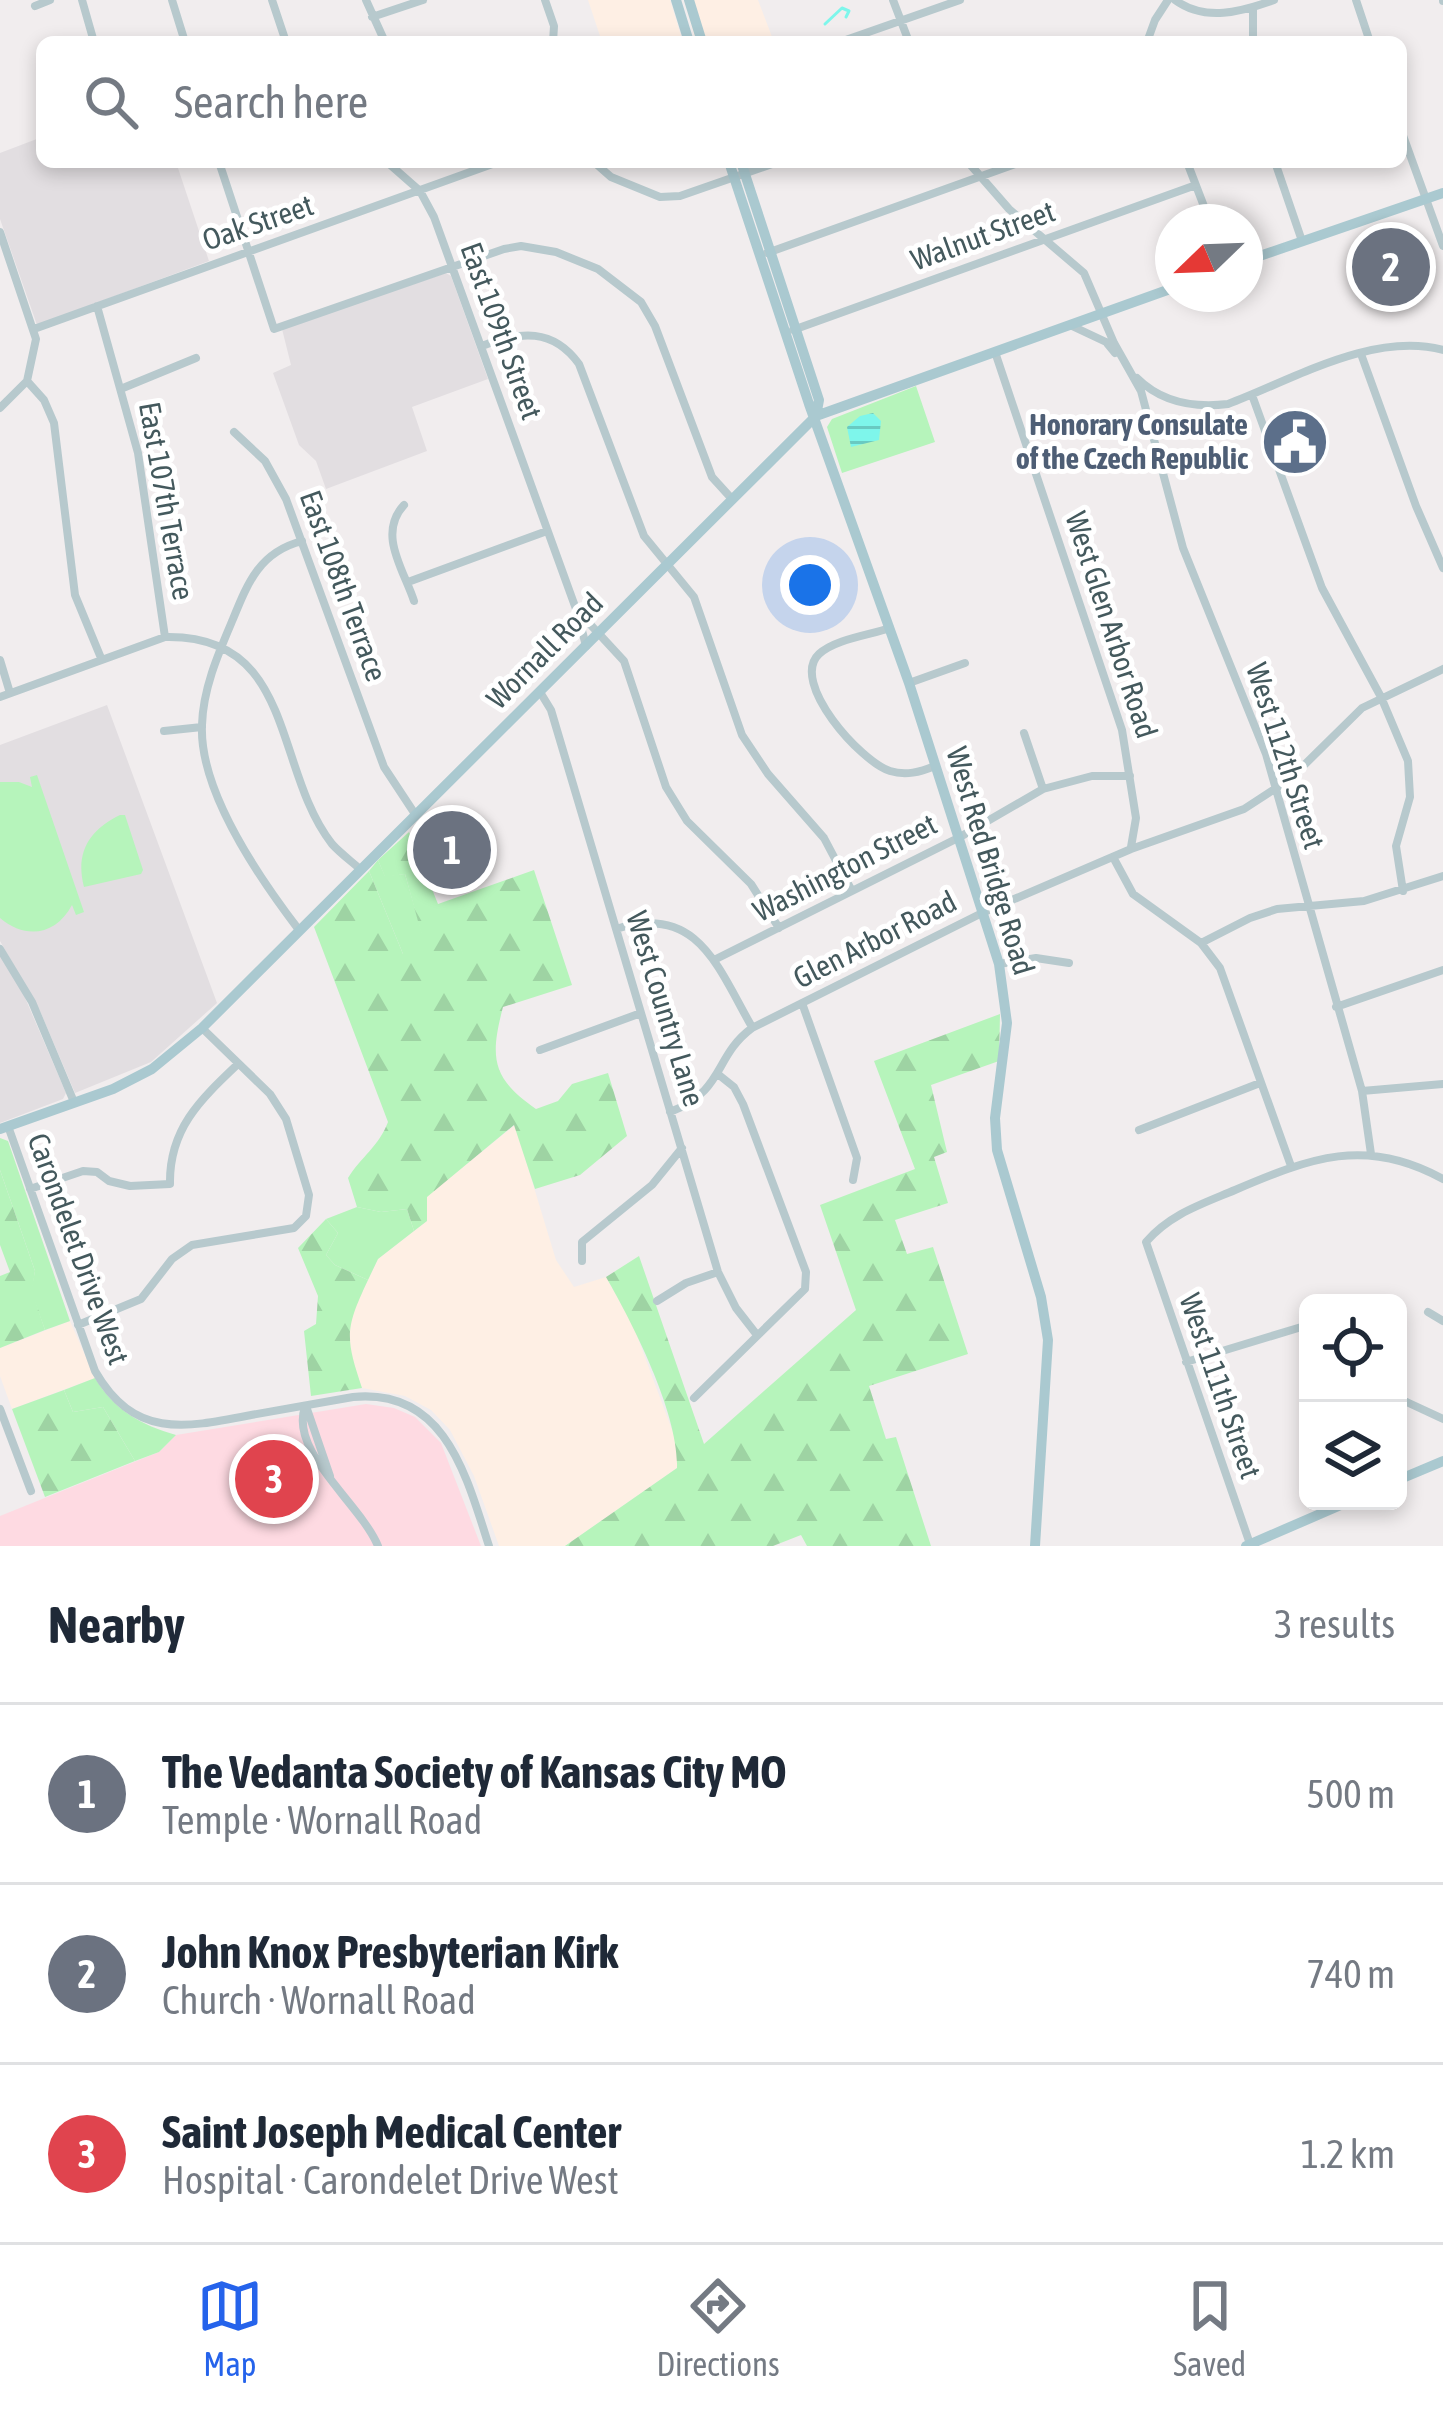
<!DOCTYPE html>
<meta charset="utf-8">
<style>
body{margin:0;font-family:"Asap Condensed",sans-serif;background:#f6f6f7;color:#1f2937}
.controls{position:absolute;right:36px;bottom:36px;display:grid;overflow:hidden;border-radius:18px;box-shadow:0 6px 18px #0003}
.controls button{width:108px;height:108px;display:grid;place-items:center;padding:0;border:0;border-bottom:3px solid #e0e1e3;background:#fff;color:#1f2937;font:60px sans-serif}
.compass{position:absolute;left:1155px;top:204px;width:108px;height:108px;border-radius:50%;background:#fff;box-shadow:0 6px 18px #0003;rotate:247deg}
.you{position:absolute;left:810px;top:585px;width:42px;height:42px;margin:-30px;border:9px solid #fff;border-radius:50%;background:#1a73e8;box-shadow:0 0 0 18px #1a73e833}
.badge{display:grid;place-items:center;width:78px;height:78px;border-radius:50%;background:#2563eb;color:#fff;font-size:39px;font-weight:700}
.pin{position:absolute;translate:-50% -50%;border:6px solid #fff;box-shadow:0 3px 12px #0006}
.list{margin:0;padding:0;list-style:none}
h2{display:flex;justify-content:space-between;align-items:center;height:156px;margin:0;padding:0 48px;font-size:51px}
h2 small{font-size:39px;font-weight:400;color:#747a83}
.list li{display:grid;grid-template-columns:78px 1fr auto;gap:36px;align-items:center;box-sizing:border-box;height:180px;padding:0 48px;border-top:3px solid #e0e1e3}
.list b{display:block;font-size:45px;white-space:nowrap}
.list p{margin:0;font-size:39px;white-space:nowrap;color:#747a83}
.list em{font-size:39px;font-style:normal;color:#747a83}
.icon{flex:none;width:66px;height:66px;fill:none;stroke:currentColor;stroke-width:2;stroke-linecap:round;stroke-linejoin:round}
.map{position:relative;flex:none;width:1443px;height:1546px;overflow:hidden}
.search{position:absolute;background:#fff;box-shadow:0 6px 18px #0003;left:36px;right:36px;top:36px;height:132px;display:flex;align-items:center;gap:30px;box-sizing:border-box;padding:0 42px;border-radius:18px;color:#747a83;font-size:45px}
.sheet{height:696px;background:#fff}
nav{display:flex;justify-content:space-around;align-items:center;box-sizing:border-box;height:168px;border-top:3px solid #e0e1e3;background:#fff;font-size:33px;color:#747a83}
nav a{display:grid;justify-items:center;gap:6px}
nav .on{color:#2563eb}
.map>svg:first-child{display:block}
.commercial{fill:#feefe4}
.education{fill:#e2dee1}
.medical{fill:#fedae2}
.grass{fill:#b6f4bb}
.forest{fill:url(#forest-firs)}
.water{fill:url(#water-rules)}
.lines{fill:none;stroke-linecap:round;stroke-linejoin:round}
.stream{stroke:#7ef6eb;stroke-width:3}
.minor{stroke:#b7c9cd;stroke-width:8}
.major{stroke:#aac9d0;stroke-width:10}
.labels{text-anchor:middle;stroke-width:10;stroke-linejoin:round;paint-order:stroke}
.street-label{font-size:30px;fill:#44595d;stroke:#fff}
.service-label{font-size:30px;font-weight:bold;fill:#4e5e75;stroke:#fff;text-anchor:end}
</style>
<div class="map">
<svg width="1443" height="1546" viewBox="0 0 1443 1546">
<defs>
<pattern id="forest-firs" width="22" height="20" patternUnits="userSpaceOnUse" patternTransform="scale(3)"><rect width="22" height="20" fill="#b6f4bb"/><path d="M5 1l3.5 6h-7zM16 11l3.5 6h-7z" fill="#9ed3a3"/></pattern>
<pattern id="water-rules" width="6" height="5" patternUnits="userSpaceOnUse" patternTransform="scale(3)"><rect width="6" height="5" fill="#7ef6eb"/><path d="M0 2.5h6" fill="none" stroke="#69cac2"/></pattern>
</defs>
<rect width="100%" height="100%" fill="#f1edee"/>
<path class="commercial" d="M 588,0 L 670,0 L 683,42 L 602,42 Z
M 684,0 L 758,0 L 774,42 L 696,42 Z
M 515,1125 L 556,1260 L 574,1287 L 606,1277 L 633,1325 L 678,1446 L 677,1468 L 565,1546 L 499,1546 L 474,1476 L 450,1430 L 431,1410 L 405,1396 L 362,1388 L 350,1353 L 348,1322 L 378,1259 L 427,1221 L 426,1197 Z
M 70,1321 L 95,1378 L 12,1409 L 0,1376 L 0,1348 Z"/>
<path class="education" d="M 42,137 L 42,162 L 176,162 L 209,261 L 37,325 L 0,219 L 0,153 Z
M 446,273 L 451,276 L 488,379 L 412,407 L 427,451 L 326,489 L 316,461 L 299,445 L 273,373 L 291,365 L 282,329 Z
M 107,705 L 217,1003 L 151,1062 L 75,1093 L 40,1011 L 0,941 L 0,745 Z
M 0,955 L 23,993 L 66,1093 L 63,1099 L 0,1123 Z"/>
<path class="medical" d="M 366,1404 L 394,1408 L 415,1417 L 441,1443 L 481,1546 L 0,1546 L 0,1516 L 159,1452 L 176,1435 Z"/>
<path class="grass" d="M 916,386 L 935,442 L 842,473 L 827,427 L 832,419 Z
M 37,775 L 84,912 L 76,915 L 72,905 C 56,935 26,940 0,918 L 0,782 L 19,782 L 32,787 L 30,777 Z
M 120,815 L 125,815 L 143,870 L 141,874 L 84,887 C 75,853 89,830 120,815 Z
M 378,860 L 385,876 L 405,874 L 428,954 L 403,954 L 369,871 Z
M 0,1138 L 8,1141 L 70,1321 L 45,1330 L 31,1291 L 35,1271 L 0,1170 Z
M 357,1207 L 381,1212 L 407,1209 L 414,1231 L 378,1259 L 368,1280 L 335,1265 L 326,1255 L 338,1233 L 326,1219 Z
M 95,1378 C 114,1410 141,1425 176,1435 L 159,1452 L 135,1461 L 103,1407 L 73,1412 L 64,1390 Z"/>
<path class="forest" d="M 409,832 L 438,904 L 534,870 L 572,985 L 503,1007 C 490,1057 491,1078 536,1109 L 558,1101 L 572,1084 L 608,1073 L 627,1136 L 580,1175 L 535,1189 L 514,1125 L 427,1197 L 427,1221 L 414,1231 L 407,1209 L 381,1212 L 357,1207 L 348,1178 C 361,1157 379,1146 388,1122 L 314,927 L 369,871 L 403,954 L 427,954 L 405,874 L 385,877 L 378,860 Z
M 1000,1014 L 999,1061 L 931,1085 L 947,1152 L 934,1157 L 948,1203 L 895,1220 L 907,1254 L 933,1247 L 968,1354 L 869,1386 L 886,1439 L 896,1437 L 931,1546 L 807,1546 L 801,1535 L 773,1546 L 565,1546 L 677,1468 C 679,1414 633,1324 606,1277 L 639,1256 L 704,1444 L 856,1310 L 820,1205 L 915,1169 L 874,1061 Z
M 0,1170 L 35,1271 L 32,1291 L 45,1330 L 0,1348 L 0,1276 L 10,1272 L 0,1245 Z
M 326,1219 L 338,1233 L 326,1255 L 335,1265 L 368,1280 C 345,1329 345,1337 362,1388 L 311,1396 L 304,1331 L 316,1324 L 318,1296 L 298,1248 Z
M 64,1390 L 73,1412 L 103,1407 L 135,1461 L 45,1497 L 12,1409 Z"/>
<path class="water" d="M 873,413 L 881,421 L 879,440 L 851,447 L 847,427 L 860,416 Z"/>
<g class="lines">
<path class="stream" d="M 825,24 L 842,8 L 849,11 L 846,17"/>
<path class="minor" d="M 82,0 L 94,42
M 172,0 L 185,42
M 272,0 L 286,42
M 366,0 L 385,42
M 545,0 L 554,26 L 553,42
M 893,0 L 909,42
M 1175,0 C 1205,22 1241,12 1274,0
M 1356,0 L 1370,42
M 1443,0 L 1443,1
M 35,6 L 50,0
M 372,17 L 423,0
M 840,42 L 960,0
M 1147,42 L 1155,20 L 1168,0
M 1253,42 L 1253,8
M 1401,130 L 1443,246
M 219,162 L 274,329 L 504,249 L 521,246 L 556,252 L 598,269 L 641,302 L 655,326 L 712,477 L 732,499
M 387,162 L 420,191 L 434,217 L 576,609 L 624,661 L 666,787 L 687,821 L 751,884 L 779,928
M 594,162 L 611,177 L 660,197 L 680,196 L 778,162
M 968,162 L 1009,209 L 1084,273 L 1114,343 L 1141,391 L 1183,548 L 1266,754 L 1362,1091 L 1371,1154
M 1187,162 L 1210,222
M 1275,162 L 1302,241
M 0,232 L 36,339 L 27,381 L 44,400 L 54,423 L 75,595 L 101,658
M 767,253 L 1021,162
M 97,306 L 138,453 L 165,637
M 1072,326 L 1106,342 L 1115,353
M 34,329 L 498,162
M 793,330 L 1196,185
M 482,346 C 520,331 553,328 579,364 L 644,536 L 694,597 L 742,735 L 768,774 L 824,838 L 852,891
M 995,352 L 1122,730 L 1136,818 L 1131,847
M 1361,354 L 1416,506 L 1443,568
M 1137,378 C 1162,403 1194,408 1228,404 C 1292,380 1373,331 1443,350
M 123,388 L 196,358
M 1252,395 L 1322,588 L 1381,697 L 1408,761 L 1410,797 L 1396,846 L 1403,891
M 0,408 L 27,381
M 234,432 L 265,461 L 286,499 L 384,767 L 415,814
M 404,505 C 377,534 404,570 414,601
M 408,582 L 547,531
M 577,611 L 586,646
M 890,628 C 870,635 835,639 819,654 C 789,682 861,762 890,771 C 906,776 920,772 935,766
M 0,660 L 10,693
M 909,683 L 965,663
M 540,692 L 551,710 L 718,1272 L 736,1308 L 757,1335
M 0,697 L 165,637 C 296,634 273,769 332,844 C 340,853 351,861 360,869
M 164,731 L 202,727
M 1024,733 L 1043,789
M 1113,857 L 1133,894 L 1201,943 L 1220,968 L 1291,1166
M 616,929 C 698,903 718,968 752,1027
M 299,930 C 260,879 199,791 202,725 C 203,688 219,652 233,619 C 248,582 260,552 302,541
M 1201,943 L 1250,918 L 1277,909 L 1364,901 L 1443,876
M 0,949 L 32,1002 L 74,1102
M 714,960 L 960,837 L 1043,789 L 1092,776 L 1130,776
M 999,964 L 1036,958 L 1069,963
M 802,1003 L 857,1158 L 853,1180
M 1336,1007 L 1443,970
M 540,1050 L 641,1013
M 1362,1091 L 1443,1084
M 670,1112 C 726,1090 713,1057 752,1028 L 984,912 L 1131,849 L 1244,809 L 1290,779 L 1362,708 L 1443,669
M 8,1126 L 95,1371 C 134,1439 185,1428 251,1415 C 285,1409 319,1403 353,1397 C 445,1388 466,1475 489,1546
M 1139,1130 L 1260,1083
M 30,1189 L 83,1171 L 97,1172 L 109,1181 L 130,1186 L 170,1184 C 169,1129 200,1100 238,1064
M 582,1261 L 582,1242 L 652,1185 L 682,1148
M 657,1301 L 686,1283 L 718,1272
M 1428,1312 L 1443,1321
M 78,1325 L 141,1299 L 172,1259 L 192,1245 L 294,1228 L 306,1216 L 309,1195 L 286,1119 L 270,1094 L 202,1028
M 1186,1362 L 1308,1325
M 694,1398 L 805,1289 L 806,1272 L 743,1104 L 734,1087 L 719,1075
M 1398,1398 L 1443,1419
M 306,1406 L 330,1476
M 305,1407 C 289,1452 360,1503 378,1546
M 0,1409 L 31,1491
M 1307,1452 L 1308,1451
M 1250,1544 L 1146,1242 C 1170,1214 1202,1204 1235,1190 C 1310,1158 1366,1136 1443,1179"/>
<path class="major" d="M 676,0 L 689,42
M 689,0 L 702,42
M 729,162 L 809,404 L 909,683 L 999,964 L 1007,1023 L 995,1118 L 997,1150 L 1041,1297 L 1048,1340 L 1035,1546
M 741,162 L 819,400 L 816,416
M 1245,261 L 1443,193
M 0,1129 L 113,1089 L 152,1069 L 202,1028 L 816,416 L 1173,288
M 1398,1480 L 1443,1461
M 1246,1546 L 1350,1501"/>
</g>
<defs>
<symbol id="civic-disc" viewBox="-11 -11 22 22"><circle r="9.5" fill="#5c6f8a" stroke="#fff"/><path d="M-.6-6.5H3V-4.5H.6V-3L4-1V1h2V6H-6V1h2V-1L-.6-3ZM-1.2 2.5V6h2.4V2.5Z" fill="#fff"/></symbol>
</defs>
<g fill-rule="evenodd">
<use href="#civic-disc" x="1257" y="404" width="76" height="76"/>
</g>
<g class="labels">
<g class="street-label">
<text transform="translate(258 223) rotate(-19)" y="10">Oak Street</text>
<text transform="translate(983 236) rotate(-20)" y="10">Walnut Street</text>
<text transform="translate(501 331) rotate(70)" y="10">East 109th Street</text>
<text transform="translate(166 501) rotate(80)" y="10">East 107th Terrace</text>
<text transform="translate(343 586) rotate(70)" y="10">East 108th Terrace</text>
<text transform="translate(1111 625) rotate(72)" y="10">West Glen Arbor Road</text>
<text transform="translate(545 651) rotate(-45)" y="10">Wornall Road</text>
<text transform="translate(1285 756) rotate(72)" y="10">West 112th Street</text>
<text transform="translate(990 861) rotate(73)" y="10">West Red Bridge Road</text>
<text transform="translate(845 868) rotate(-27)" y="10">Washington Street</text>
<text transform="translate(875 940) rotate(-27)" y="10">Glen Arbor Road</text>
<text transform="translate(665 1009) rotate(73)" y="10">West Country Lane</text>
<text transform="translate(78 1249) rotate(70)" y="10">Carondelet Drive West</text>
<text transform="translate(1220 1386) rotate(71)" y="10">West 111th Street</text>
</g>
<g class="service-label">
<text x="1248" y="435">Honorary Consulate<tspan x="1248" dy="34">of the Czech Republic</tspan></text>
</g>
</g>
</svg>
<div class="controls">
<button><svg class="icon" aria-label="locate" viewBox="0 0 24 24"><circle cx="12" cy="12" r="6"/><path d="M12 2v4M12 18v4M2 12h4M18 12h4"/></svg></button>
<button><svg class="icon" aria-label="layers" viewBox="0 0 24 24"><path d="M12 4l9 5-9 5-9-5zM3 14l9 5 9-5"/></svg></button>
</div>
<svg class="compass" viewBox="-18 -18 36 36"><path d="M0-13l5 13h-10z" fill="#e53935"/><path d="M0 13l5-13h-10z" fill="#747a83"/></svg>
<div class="you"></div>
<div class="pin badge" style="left:452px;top:850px;background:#6b7280">1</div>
<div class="pin badge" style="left:1391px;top:267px;background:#6b7280">2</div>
<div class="pin badge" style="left:274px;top:1479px;background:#e0444e">3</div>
<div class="search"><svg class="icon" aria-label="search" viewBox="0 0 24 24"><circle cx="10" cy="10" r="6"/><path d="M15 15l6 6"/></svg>Search here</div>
</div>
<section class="sheet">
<h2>Nearby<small>3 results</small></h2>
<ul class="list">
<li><span class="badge" style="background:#6b7280">1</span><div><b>The Vedanta Society of Kansas City MO</b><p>Temple · Wornall Road</p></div><em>500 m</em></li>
<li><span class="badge" style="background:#6b7280">2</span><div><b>John Knox Presbyterian Kirk</b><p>Church · Wornall Road</p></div><em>740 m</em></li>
<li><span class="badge" style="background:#e0444e">3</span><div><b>Saint Joseph Medical Center</b><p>Hospital · Carondelet Drive West</p></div><em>1.2 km</em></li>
</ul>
</section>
<nav>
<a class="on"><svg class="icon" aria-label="map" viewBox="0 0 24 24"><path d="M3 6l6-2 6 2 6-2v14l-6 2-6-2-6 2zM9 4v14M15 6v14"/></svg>Map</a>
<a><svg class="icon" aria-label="directions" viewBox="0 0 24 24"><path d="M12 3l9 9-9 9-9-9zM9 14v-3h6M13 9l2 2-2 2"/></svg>Directions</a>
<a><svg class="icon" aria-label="saved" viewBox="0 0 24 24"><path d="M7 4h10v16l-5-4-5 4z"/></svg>Saved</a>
</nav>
